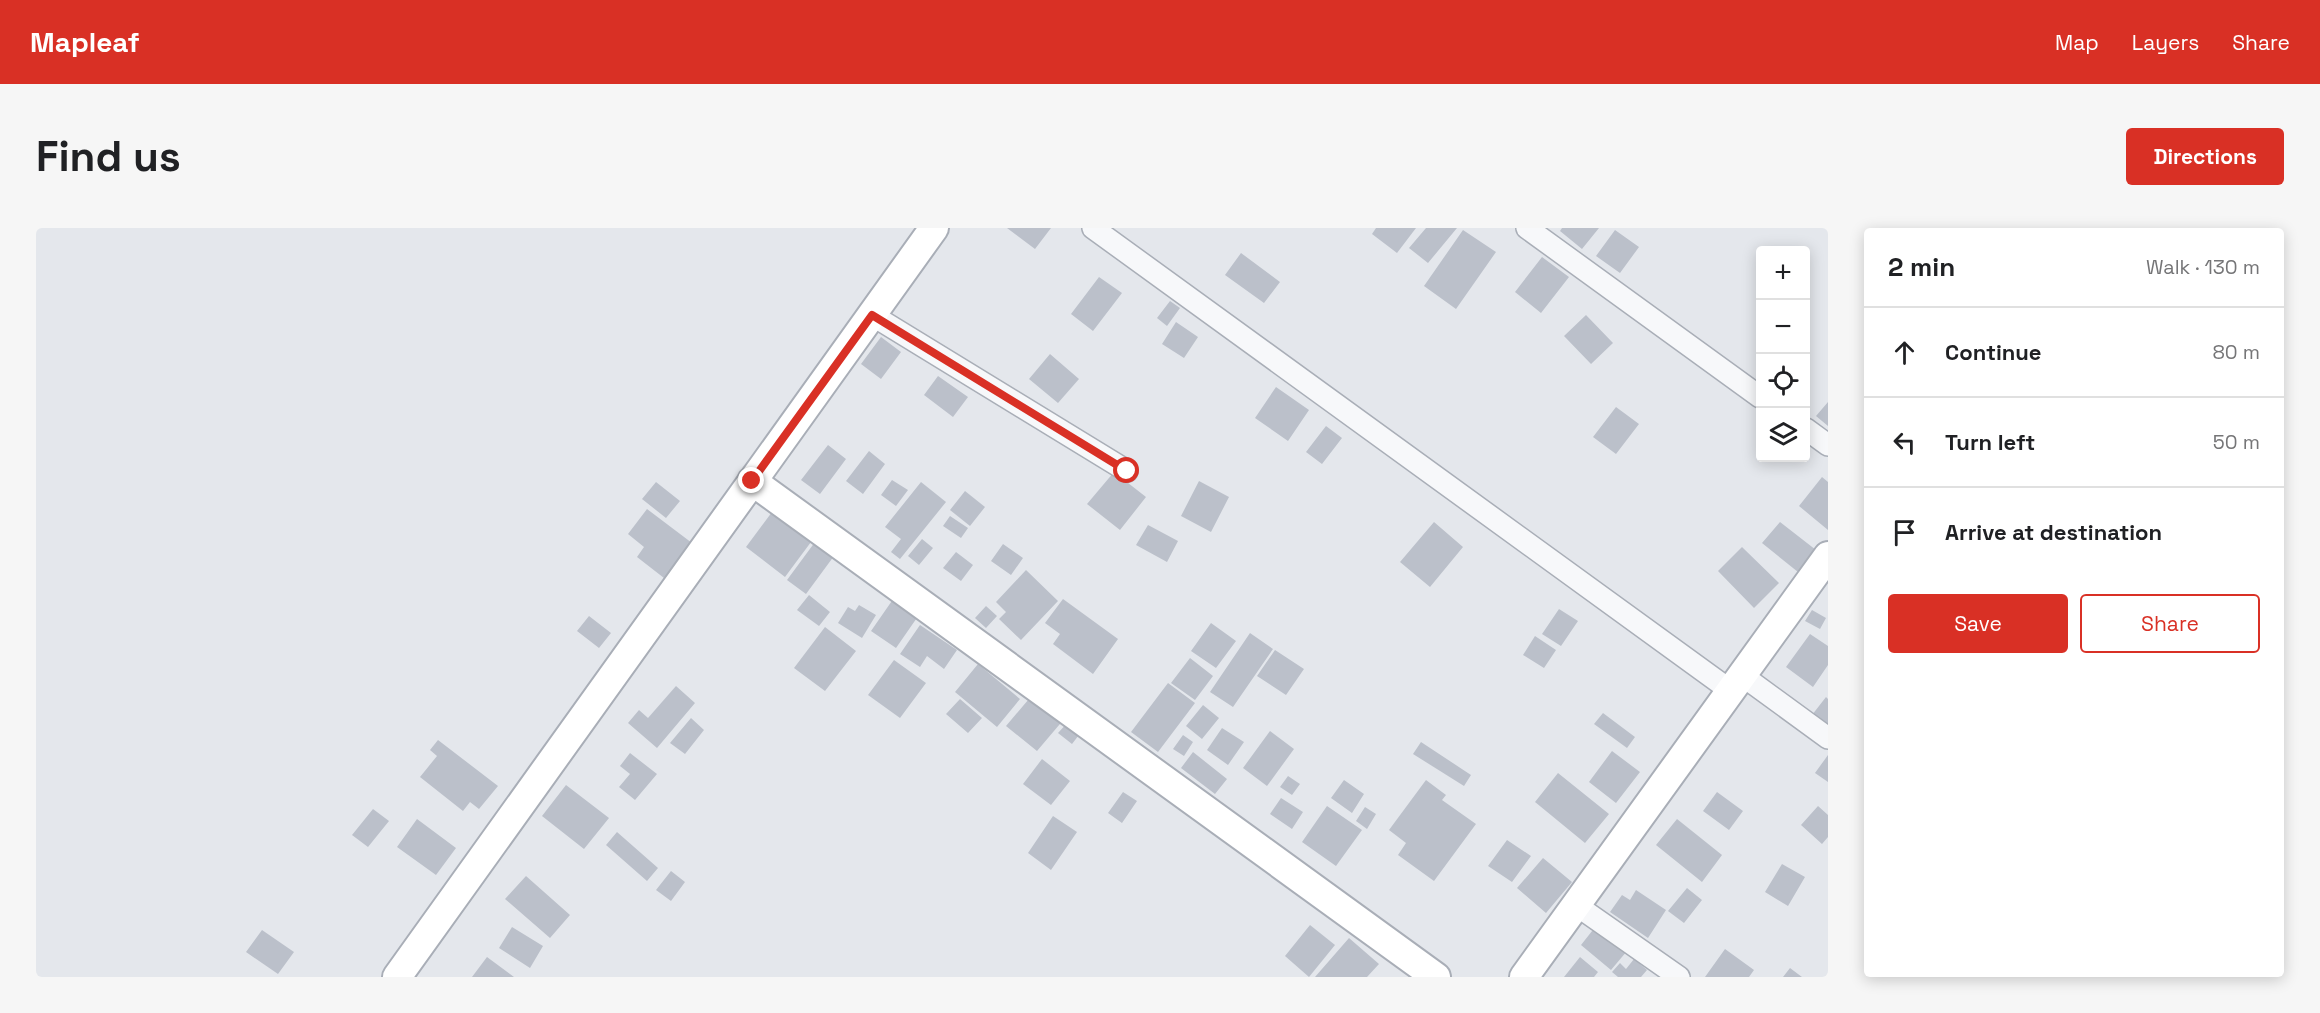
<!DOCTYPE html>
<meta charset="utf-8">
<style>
body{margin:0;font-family:"Space Grotesk",sans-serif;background:#f6f6f6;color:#202124}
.controls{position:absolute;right:18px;top:18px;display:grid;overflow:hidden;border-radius:6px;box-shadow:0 3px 15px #0003}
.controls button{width:54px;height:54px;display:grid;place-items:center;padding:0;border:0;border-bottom:2px solid #e0e0e0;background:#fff;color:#202124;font:30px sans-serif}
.stop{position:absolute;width:18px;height:18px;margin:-14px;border:4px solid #d93025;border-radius:50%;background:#fff}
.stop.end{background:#d93025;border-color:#fff;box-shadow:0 2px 6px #0008}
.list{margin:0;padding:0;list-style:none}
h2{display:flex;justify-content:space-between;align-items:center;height:78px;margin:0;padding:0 24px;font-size:26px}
h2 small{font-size:20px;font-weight:400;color:#757577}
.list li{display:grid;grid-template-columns:39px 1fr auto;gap:18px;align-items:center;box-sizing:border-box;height:90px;padding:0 24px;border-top:2px solid #e0e0e0}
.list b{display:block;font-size:22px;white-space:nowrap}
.list em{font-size:20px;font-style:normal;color:#757577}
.actions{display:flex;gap:12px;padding:18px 24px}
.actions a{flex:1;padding:14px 0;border:2px solid #d93025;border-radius:6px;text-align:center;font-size:21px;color:#d93025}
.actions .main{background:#d93025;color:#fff}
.icon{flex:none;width:33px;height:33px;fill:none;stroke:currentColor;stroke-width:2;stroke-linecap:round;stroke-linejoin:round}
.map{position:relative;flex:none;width:1792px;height:749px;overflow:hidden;border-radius:6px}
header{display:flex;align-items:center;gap:36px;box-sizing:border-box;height:84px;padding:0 30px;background:#d93025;color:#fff}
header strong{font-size:28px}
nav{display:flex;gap:33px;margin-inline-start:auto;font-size:21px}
.intro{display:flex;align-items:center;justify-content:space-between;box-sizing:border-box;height:144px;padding:0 36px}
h1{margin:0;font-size:42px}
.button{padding:15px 27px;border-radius:6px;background:#d93025;color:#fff;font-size:21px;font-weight:700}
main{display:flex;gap:36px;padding:0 36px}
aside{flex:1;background:#fff;border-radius:6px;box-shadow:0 3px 15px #0003}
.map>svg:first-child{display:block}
.building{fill:#bbc0ca}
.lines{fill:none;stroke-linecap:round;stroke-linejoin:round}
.street-casing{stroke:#a9aeb7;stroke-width:24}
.secondary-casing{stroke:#a9aeb7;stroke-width:32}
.street{stroke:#f7f8fa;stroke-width:21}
.secondary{stroke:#fff;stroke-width:28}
.route{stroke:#d93025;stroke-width:8}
</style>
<header>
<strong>Mapleaf</strong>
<nav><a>Map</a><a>Layers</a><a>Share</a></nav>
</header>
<div class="intro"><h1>Find us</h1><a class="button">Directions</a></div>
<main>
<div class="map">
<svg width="1792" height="749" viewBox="0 0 1792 749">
<rect width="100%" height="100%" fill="#e4e7ec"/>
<path class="building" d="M 971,0 L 1015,0 L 999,21 Z
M 1340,0 L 1380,0 L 1361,25 L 1336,6 Z
M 1390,0 L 1421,0 L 1392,35 L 1373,20 Z
M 1526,0 L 1563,0 L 1546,21 L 1524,3 Z
M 1427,2 L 1460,24 L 1420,81 L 1388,58 Z
M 1579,2 L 1603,19 L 1584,45 L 1560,28 Z
M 1205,25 L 1244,54 L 1228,75 L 1189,47 Z
M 1506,29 L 1533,49 L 1505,85 L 1479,64 Z
M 1063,49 L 1086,65 L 1057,103 L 1035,86 Z
M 1134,73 L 1144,80 L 1131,98 L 1121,90 Z
M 1550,87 L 1577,115 L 1555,136 L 1528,108 Z
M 1140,94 L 1162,109 L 1148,130 L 1126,116 Z
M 845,109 L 865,124 L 845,151 L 825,136 Z
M 1014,126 L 1043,151 L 1022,175 L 993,151 Z
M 902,148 L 932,169 L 917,189 L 888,167 Z
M 1240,159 L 1273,182 L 1252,213 L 1219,190 Z
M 1792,174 L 1792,198 L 1780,188 Z
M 1580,179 L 1603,196 L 1580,226 L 1557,209 Z
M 1290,198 L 1306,210 L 1286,236 L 1270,224 Z
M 792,217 L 810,231 L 784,266 L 765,252 Z
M 833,223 L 849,236 L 827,266 L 810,253 Z
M 1078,244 L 1110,269 L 1084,302 L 1051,276 Z
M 1786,249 L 1792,254 L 1792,302 L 1763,278 Z
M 856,252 L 872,262 L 860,278 L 845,267 Z
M 1163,253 L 1193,269 L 1175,304 L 1145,288 Z
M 620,254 L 644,273 L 630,290 L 606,271 Z
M 885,254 L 910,274 L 864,331 L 855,324 L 865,311 L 849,299 Z
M 929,263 L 949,279 L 934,298 L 914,282 Z
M 611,281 L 656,315 L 628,350 L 601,329 L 608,319 L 592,306 Z
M 736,284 L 775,314 L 749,349 L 710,319 Z
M 914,288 L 932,300 L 925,310 L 907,298 Z
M 1398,294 L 1427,319 L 1394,359 L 1364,334 Z
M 1744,294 L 1780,322 L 1762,344 L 1726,315 Z
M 1112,297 L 1142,313 L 1131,334 L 1100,317 Z
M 886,311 L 897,320 L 883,337 L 872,328 Z
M 779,314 L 798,328 L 770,366 L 751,352 Z
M 967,316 L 987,330 L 975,347 L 955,333 Z
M 1706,319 L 1743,355 L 1718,380 L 1682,343 Z
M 920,324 L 937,337 L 925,353 L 907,340 Z
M 990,342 L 1022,373 L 985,412 L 963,391 L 970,384 L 960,374 Z
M 773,367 L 794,384 L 783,398 L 761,382 Z
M 860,367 L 885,384 L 860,420 L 835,403 Z
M 1027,371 L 1082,411 L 1057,446 L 1017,416 L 1024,406 L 1009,395 Z
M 823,377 L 840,387 L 826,410 L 802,395 L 812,379 L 819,383 Z
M 950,378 L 961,388 L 950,400 L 939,390 Z
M 1523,381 L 1542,393 L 1525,418 L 1506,406 Z
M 1776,382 L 1790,390 L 1784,401 L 1769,393 Z
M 553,388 L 575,405 L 563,420 L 541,403 Z
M 1175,395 L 1200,413 L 1180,440 L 1155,423 Z
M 884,397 L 921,422 L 908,441 L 891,428 L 884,439 L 864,426 Z
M 789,399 L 820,423 L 789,463 L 758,440 Z
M 1214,405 L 1237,421 L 1197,479 L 1174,464 Z
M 1774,406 L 1792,418 L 1792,437 L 1777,459 L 1750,439 Z
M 1499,408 L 1520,422 L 1508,440 L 1487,427 Z
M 1239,422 L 1268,441 L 1250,467 L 1221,448 Z
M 1154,430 L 1177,448 L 1159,472 L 1135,455 Z
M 858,432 L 890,455 L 864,490 L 832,467 Z
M 942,436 L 984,471 L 961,499 L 919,464 Z
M 1132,455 L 1159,475 L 1122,524 L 1095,504 Z
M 640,458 L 659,475 L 621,520 L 592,495 L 603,482 L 612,490 Z
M 998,465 L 1029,490 L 1001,523 L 970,498 Z
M 1790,469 L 1792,471 L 1792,499 L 1776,487 Z
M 924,471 L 946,490 L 932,505 L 910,486 Z
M 1167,477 L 1183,490 L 1166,511 L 1150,498 Z
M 1567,485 L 1599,509 L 1591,520 L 1558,496 Z
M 655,490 L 668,502 L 649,526 L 634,515 Z
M 1033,493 L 1046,503 L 1036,516 L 1022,505 Z
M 1186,500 L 1208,514 L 1192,537 L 1171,522 Z
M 1234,503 L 1258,521 L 1231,558 L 1207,540 Z
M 1147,507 L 1157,514 L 1148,528 L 1137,521 Z
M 402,512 L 462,558 L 443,581 L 434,574 L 427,583 L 384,549 L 401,528 L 394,522 Z
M 1385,514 L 1435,547 L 1428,558 L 1377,526 Z
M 1576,523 L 1604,544 L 1580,575 L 1553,554 Z
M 1157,524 L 1191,551 L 1179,566 L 1145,540 Z
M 594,525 L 621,546 L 599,572 L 583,559 L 594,546 L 584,538 Z
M 1792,527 L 1792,554 L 1779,545 Z
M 1006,531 L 1034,553 L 1015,577 L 987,556 Z
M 1522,545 L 1573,586 L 1549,615 L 1499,574 Z
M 1252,548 L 1264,556 L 1256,567 L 1244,559 Z
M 1308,552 L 1328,566 L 1316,585 L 1295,570 Z
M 1390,552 L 1410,567 L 1406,572 L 1440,596 L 1398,653 L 1362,627 L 1370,615 L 1353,602 Z
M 530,557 L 573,590 L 548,621 L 506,588 Z
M 1087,564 L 1101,573 L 1086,595 L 1072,585 Z
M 1681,564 L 1707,583 L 1693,602 L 1667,583 Z
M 1245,570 L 1267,584 L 1256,601 L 1234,586 Z
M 1291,578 L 1326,602 L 1300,638 L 1266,614 Z
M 1782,578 L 1792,587 L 1792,609 L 1786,616 L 1765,597 Z
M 1329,579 L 1340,586 L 1331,601 L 1320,593 Z
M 337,581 L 353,593 L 332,619 L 316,607 Z
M 1017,588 L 1041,604 L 1015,642 L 992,625 Z
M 381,591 L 420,620 L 400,647 L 361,619 Z
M 1641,591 L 1686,627 L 1666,654 L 1620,617 Z
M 581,604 L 622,640 L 611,653 L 570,617 Z
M 1471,612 L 1495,628 L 1476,654 L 1452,638 Z
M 1507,630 L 1536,654 L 1510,685 L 1481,660 Z
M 1746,636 L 1769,649 L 1752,678 L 1729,664 Z
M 635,643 L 649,654 L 635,673 L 620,662 Z
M 490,648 L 534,687 L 514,710 L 469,671 Z
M 1651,660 L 1666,672 L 1648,695 L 1632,683 Z
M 1600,662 L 1630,682 L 1612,710 L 1574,684 L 1586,667 L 1594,672 Z
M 1274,697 L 1299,717 L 1273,749 L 1249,728 Z
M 1560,698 L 1591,723 L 1575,742 L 1545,717 Z
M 476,699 L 507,718 L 494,740 L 463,720 Z
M 226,702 L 258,724 L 242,746 L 210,724 Z
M 1313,710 L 1343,736 L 1331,749 L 1279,749 Z
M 1689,721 L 1718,742 L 1713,749 L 1669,749 Z
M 451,729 L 478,749 L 436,749 Z
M 1544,729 L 1562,744 L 1558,749 L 1528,749 Z
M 1598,731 L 1611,742 L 1605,749 L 1582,749 L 1576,744 L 1584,735 L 1590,741 Z
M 1754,740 L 1766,749 L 1747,749 Z"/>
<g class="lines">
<defs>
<path id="street" d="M 1057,0 L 1695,463
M 1491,0 L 1724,169
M 836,87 L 1091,243
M 1770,201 L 1792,217
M 1707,448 L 1792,510
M 1540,677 L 1643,749"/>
<path id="secondary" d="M 716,253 L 1400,749
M 361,749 L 898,0
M 1488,749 L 1792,328"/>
</defs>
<use href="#street" class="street-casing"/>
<use href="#secondary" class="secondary-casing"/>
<use href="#street" class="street"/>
<use href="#secondary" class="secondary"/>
</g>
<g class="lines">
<path class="route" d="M 716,253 L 836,87 L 1091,243"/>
</g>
</svg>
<div class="controls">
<button>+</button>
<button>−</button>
<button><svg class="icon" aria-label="locate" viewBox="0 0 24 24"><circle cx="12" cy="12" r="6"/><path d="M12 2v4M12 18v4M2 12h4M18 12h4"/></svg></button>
<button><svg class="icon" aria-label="layers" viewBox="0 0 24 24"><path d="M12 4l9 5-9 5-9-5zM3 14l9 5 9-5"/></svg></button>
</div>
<div class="stop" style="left:1091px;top:243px"></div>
<div class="stop end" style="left:716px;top:253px"></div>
</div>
<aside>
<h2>2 min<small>Walk · 130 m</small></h2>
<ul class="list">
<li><svg class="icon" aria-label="ahead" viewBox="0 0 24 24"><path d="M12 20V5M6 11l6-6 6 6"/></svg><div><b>Continue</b></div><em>80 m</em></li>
<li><svg class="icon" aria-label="left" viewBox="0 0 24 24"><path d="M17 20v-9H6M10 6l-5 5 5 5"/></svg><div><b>Turn left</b></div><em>50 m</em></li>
<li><svg class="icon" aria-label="arrive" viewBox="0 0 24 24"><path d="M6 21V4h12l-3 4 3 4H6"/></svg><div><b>Arrive at destination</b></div></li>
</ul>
<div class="actions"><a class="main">Save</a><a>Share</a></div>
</aside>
</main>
